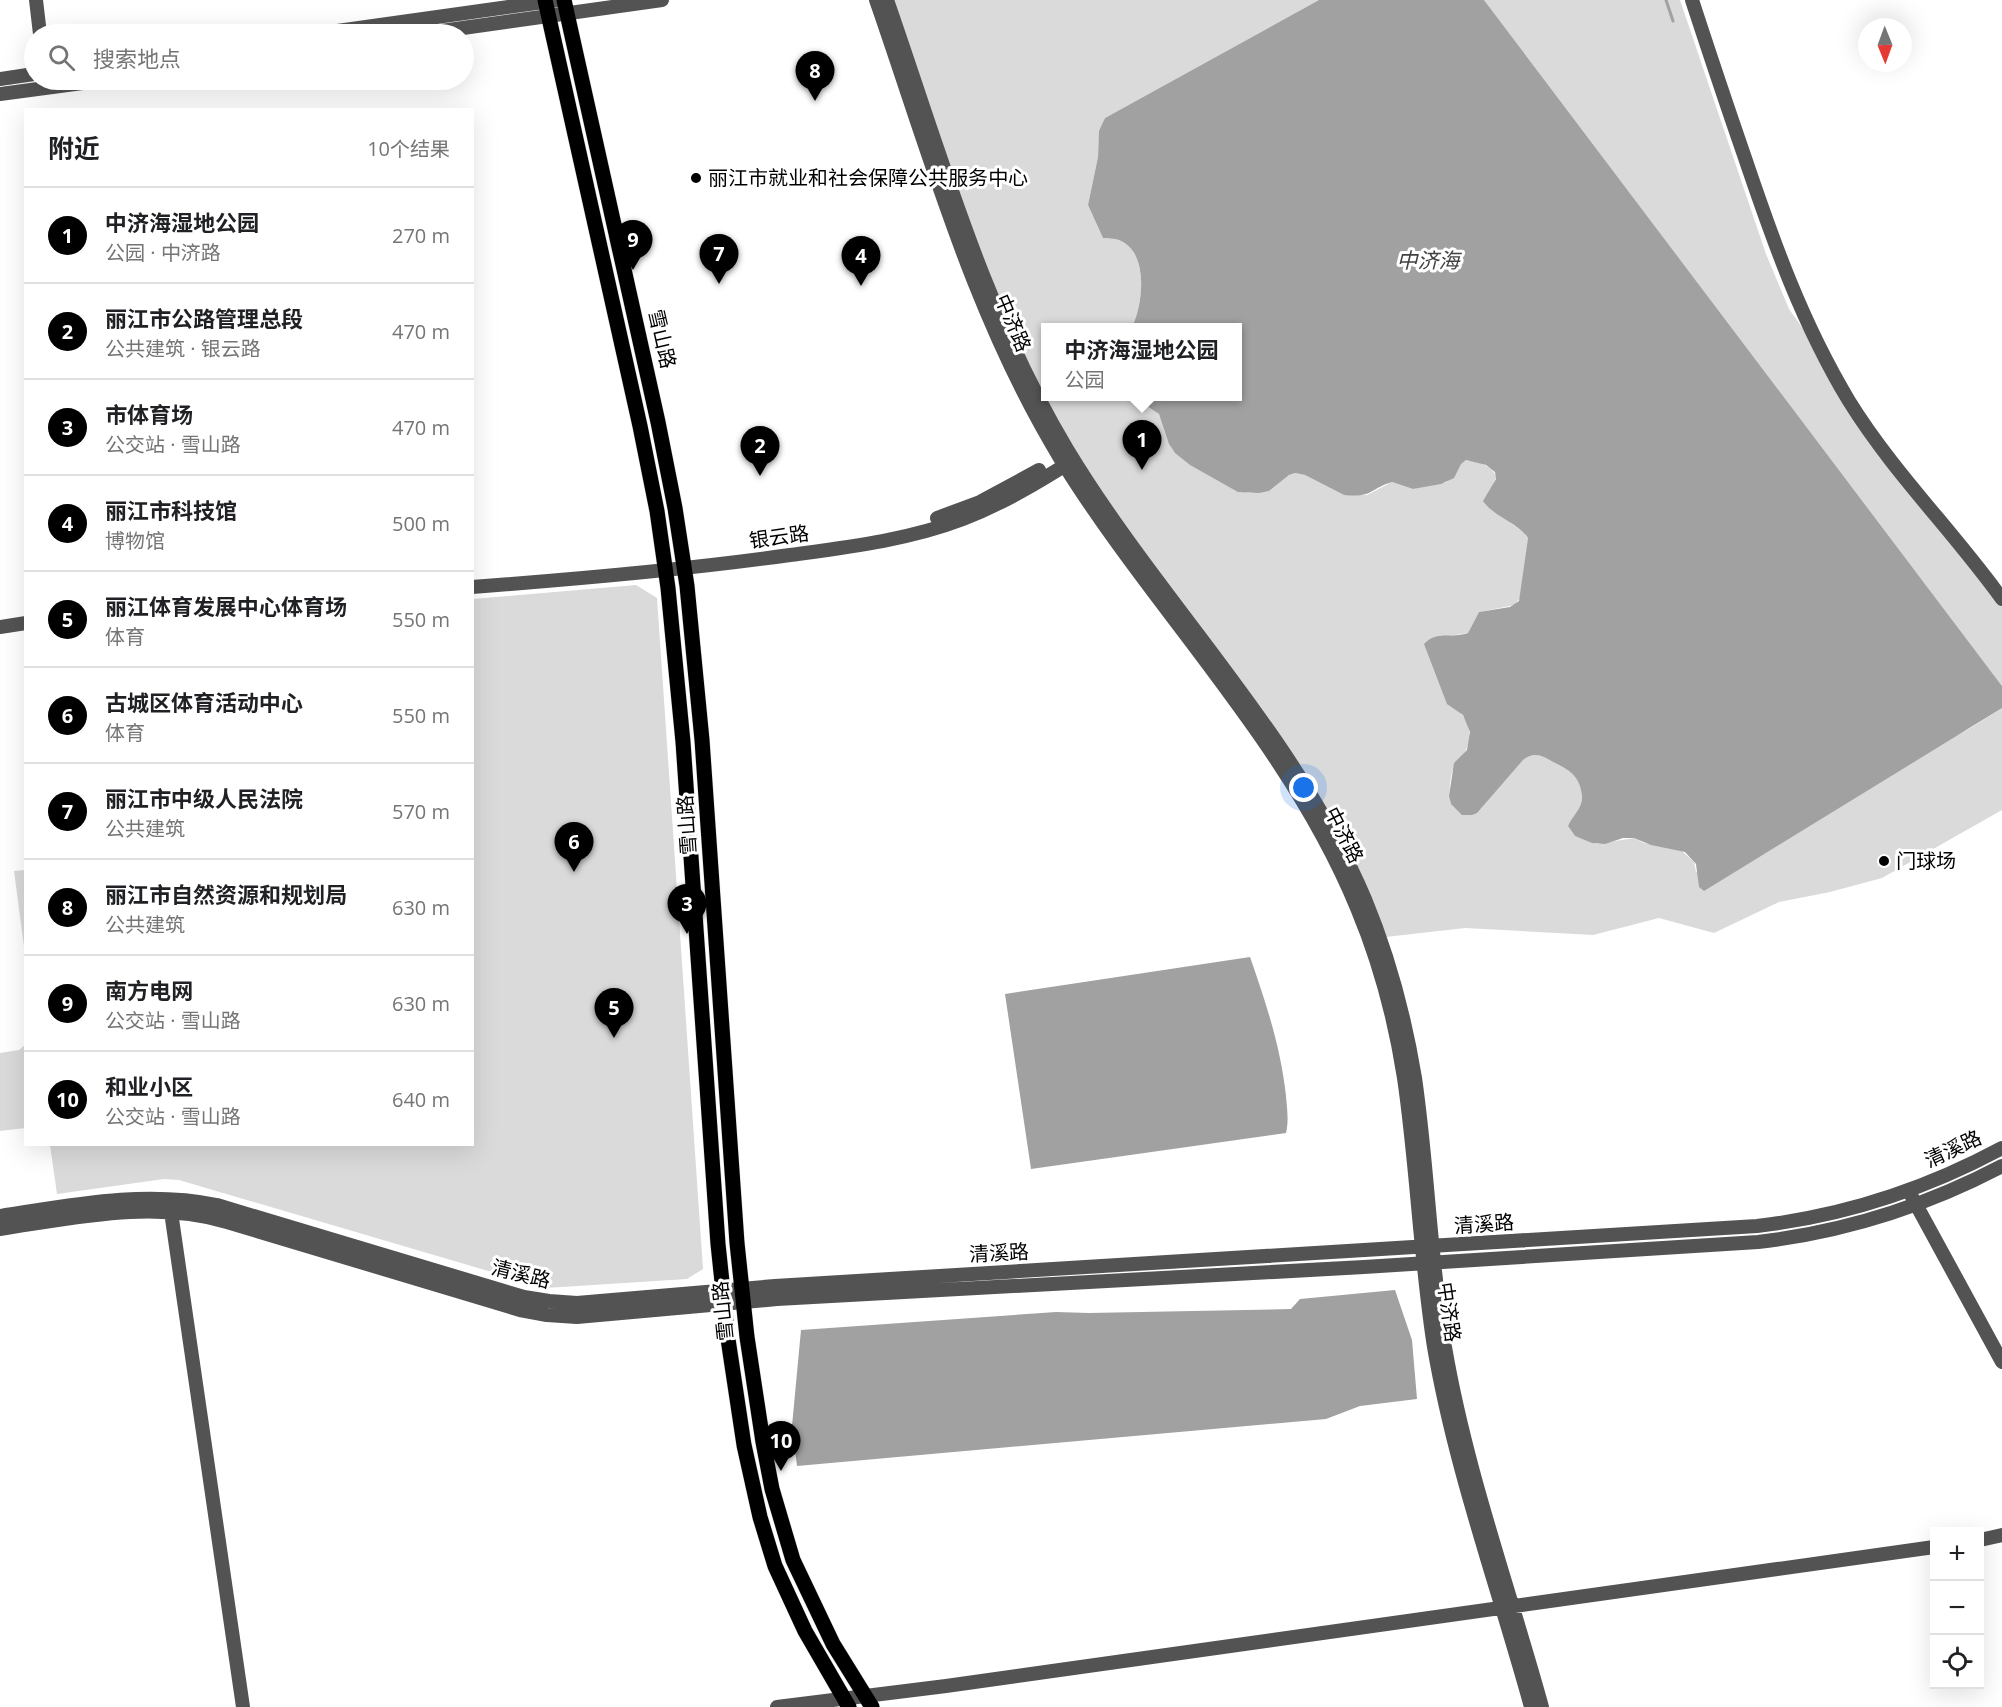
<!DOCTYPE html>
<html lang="zh">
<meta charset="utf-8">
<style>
body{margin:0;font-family:"Open Sans","Noto Sans SC",sans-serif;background:#f2f2f2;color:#202124}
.controls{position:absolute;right:18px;bottom:18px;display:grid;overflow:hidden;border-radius:0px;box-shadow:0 6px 24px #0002}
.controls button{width:54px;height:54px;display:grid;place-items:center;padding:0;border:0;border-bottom:2px solid #e0e0e0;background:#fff;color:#202124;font:30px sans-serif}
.compass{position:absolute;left:1858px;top:18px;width:54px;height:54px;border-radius:50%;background:#fff;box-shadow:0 6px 24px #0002;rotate:179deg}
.you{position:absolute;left:1304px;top:788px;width:21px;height:21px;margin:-15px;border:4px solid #fff;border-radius:50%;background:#1a73e8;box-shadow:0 0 0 9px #1a73e833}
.badge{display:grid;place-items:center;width:39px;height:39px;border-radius:50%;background:#000;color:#fff;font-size:20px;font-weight:700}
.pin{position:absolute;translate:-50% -50px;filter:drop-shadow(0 2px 3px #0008)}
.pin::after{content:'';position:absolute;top:32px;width:21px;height:18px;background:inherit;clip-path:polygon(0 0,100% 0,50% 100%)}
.popup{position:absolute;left:1041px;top:323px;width:201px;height:78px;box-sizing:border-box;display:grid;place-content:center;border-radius:0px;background:#fff;filter:drop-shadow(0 2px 4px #0005);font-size:20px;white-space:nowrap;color:#757577}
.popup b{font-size:22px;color:#202124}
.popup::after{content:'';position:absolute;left:50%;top:100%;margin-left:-12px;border:12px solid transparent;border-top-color:#fff}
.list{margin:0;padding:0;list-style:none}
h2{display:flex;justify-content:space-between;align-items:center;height:78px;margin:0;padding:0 24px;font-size:26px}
h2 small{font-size:20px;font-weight:400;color:#757577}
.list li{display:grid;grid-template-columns:39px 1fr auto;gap:18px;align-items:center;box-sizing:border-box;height:96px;padding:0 24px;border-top:2px solid #e0e0e0}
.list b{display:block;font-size:22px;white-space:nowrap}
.list p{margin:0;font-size:20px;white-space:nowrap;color:#757577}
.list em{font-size:20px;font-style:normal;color:#757577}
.icon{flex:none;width:33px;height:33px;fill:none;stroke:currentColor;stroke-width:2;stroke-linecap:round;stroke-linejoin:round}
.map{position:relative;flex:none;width:2002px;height:1707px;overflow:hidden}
.search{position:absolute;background:#fff;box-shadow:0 6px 24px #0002;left:24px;top:24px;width:450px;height:66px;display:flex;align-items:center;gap:15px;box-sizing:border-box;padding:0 21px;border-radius:33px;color:#757577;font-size:22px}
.panel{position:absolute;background:#fff;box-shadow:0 6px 24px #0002;left:24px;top:108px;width:450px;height:1038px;border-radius:0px}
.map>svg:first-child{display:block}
.green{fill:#dadada}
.water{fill:#a1a1a1}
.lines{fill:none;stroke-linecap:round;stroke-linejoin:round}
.stream{stroke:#a1a1a1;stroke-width:3}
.major-casing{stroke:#dbdbdb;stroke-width:16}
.minor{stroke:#535353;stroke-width:14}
.major{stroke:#000;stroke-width:15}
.poi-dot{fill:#000;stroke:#fff;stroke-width:2}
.labels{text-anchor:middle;stroke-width:6;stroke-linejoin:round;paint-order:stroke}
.poi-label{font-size:20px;fill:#000;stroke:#fff;text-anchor:start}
.street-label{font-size:20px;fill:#000;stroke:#fff}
.water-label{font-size:21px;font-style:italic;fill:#424242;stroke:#fff}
</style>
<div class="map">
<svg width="2002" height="1707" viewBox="0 0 2002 1707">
<rect width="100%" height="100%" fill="#fff"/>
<path class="green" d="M 892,0 L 1319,0 L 1105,118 L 1099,136 L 1098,157 L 1088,205 L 1103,238 C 1108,239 1116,238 1121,241 C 1149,255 1143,305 1132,327 L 1046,328 L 1046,396 L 1133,397 L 1159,414 L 1172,449 L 1190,465 L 1248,493 L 1269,491 L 1289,475 L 1295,473 L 1305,475 L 1344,495 L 1367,495 L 1392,482 L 1413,489 L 1447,482 L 1461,463 L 1466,460 C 1477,462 1493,465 1496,477 L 1493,485 L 1489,507 L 1523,532 L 1528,538 L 1520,598 L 1515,605 L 1479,612 L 1468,633 L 1449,636 L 1453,706 C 1468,717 1475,735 1465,752 C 1462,757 1456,761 1454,766 C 1450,777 1448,793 1451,804 L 1481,809 L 1487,799 L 1523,760 C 1535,751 1542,756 1553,762 C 1570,770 1581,776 1582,796 C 1583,808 1572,816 1568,826 L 1575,836 L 1597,844 L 1634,838 L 1644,843 L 1682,851 L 1694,862 L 1696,872 L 1969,729 L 2002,708 L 2002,810 L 1882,878 L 1830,892 L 1779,902 L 1714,933 L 1659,918 L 1593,935 L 1465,928 L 1386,937 L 1371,895 L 1349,847 L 1301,768 L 1112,510 L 1049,409 L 985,270 Z
M 1484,0 L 1680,0 L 1766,254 L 1789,309 L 2002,607 L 2002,686 Z
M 636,585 L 657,598 L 703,1269 L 687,1279 L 546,1288 L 179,1180 L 164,1179 L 57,1194 L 50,1145 L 472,1144 L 473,599 Z
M 25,870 L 26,870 L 25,954 L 14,871 Z
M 25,1045 L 25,1128 L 0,1131 L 0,1053 L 19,1050 Z"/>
<path class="water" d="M 1319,0 L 1484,0 L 2002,686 L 2002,708 L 1704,891 L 1699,887 L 1696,864 L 1685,852 L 1651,845 L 1634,838 L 1623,838 L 1605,844 L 1592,843 L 1575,836 L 1568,826 C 1572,816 1583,808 1582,796 C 1580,776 1570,770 1553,762 C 1542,756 1535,751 1523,760 L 1477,813 L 1472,815 L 1462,815 L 1451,804 L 1449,796 L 1454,763 L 1467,750 L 1470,732 L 1463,715 L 1447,704 L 1424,644 C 1437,630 1451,639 1468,633 L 1479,612 L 1510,607 L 1519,601 L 1528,538 C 1517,522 1494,517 1483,501 L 1496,479 L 1495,472 L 1486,465 L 1466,460 L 1461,464 L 1454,478 L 1441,484 L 1413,489 L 1392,482 C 1369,489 1373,498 1344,495 L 1305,475 L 1295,473 L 1289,475 L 1269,491 L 1259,493 L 1238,492 L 1190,465 L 1175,453 L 1169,444 L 1159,414 L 1133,397 L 1238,396 L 1238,328 L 1132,327 C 1143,305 1149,254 1121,241 C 1116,238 1109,239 1103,238 L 1088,205 L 1098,157 L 1099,131 L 1105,118 Z
M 1250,957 C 1266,1003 1281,1048 1286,1096 C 1287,1109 1289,1121 1286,1133 L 1031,1169 L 1005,994 Z
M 1395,1290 L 1412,1340 L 1417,1399 L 1360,1406 L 1326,1419 L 797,1466 L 792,1426 L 801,1330 L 1056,1312 L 1089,1313 L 1291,1309 L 1300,1299 Z"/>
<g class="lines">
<path class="stream" d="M 1666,0 L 1673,21"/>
<defs>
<path id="major" d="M 545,0 L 640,426 L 657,511 L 668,588 L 683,742 L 718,1244 L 728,1339 L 744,1445 L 760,1517 L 775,1566 L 805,1631 L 849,1707
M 564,0 L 658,422 L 675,508 L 687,586 L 702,740 L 737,1243 L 747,1337 L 763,1442 L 772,1489 L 793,1560 L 833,1644 L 872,1707"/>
</defs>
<use href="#major" class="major-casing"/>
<path class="minor" d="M 36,0 L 40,34
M 876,0 C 930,155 974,317 1060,458 C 1154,611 1288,740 1357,908 C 1380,963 1395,1020 1404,1078 C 1417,1167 1420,1258 1434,1347 C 1455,1470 1498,1587 1531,1707
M 887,0 C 940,152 984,311 1067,449 C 1160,603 1294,732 1365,899 C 1389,957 1405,1017 1415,1078 C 1428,1167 1430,1258 1445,1347 C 1466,1470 1509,1587 1542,1707
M 1692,0 C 1709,52 1726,103 1744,155 C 1773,241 1802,323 1849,401 C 1893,472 1953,531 2002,599
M 316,34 L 558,0
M 420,34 L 662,0
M 0,79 L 34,74
M 0,94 L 105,80
M 937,518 L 980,502 L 1039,470
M 472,587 C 579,579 684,570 790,555 C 849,547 908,540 963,519 C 1002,504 1037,483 1072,461
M 0,627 L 26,623
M 1912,1197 L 2002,1362
M 171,1212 L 243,1707
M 0,1216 C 72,1205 144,1190 217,1205 L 524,1297 L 549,1301 L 577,1303 L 775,1286 L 1757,1226 C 1843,1216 1926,1189 2002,1148
M 0,1229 C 75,1218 152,1200 227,1222 L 520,1310 L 547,1315 L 577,1317 L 777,1299 L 1364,1267 L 1758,1242 C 1844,1232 1926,1206 2002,1166
M 1980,1540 L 2002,1535
M 777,1707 L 946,1686 L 1934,1547"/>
<use href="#major" class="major"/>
</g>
<g class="poi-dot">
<circle cx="696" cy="178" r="6"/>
<circle cx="1884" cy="861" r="6"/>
</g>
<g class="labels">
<g class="poi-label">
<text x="708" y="185">丽江市就业和社会保障公共服务中心</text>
<text x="1896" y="868">门球场</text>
</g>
<g class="street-label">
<text transform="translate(1013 323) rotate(67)" y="7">中济路</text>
<text transform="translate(662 339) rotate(77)" y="7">雪山路</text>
<text transform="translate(779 537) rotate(-8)" y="7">银云路</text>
<text transform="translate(687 825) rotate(-94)" y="7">雪山路</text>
<text transform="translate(1344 835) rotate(63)" y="7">中济路</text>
<text transform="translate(1953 1149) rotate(-25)" y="7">清溪路</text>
<text transform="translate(1484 1224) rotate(-4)" y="7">清溪路</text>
<text transform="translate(999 1253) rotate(-3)" y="7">清溪路</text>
<text transform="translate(521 1274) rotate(14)" y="7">清溪路</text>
<text transform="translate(723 1311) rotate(-96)" y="7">雪山路</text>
<text transform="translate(1449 1312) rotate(82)" y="7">中济路</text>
</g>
<g class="water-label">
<text x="1428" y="268">中济海</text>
</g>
</g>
</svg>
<div class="controls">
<button>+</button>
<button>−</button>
<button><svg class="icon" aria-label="locate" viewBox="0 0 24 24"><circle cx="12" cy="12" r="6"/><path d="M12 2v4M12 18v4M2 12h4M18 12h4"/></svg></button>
</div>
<svg class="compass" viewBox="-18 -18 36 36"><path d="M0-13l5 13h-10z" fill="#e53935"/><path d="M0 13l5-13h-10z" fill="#757577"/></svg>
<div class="you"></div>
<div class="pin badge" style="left:1142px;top:470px">1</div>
<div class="popup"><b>中济海湿地公园</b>公园</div>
<div class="pin badge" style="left:760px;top:476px">2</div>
<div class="pin badge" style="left:687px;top:934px">3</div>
<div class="pin badge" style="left:861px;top:286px">4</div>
<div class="pin badge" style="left:614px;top:1038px">5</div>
<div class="pin badge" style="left:574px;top:872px">6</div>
<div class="pin badge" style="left:719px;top:284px">7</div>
<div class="pin badge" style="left:815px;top:101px">8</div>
<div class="pin badge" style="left:633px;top:270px">9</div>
<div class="pin badge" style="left:781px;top:1471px">10</div>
<div class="search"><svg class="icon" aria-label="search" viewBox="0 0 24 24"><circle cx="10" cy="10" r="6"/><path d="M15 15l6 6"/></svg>搜索地点</div>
<section class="panel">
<h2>附近<small>10个结果</small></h2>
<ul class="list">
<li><span class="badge">1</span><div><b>中济海湿地公园</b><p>公园 · 中济路</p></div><em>270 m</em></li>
<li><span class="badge">2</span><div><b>丽江市公路管理总段</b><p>公共建筑 · 银云路</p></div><em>470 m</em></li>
<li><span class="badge">3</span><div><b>市体育场</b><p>公交站 · 雪山路</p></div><em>470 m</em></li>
<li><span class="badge">4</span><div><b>丽江市科技馆</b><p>博物馆</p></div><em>500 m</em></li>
<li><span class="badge">5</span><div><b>丽江体育发展中心体育场</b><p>体育</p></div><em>550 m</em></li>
<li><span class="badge">6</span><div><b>古城区体育活动中心</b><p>体育</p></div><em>550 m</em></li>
<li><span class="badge">7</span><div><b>丽江市中级人民法院</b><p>公共建筑</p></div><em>570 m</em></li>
<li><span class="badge">8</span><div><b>丽江市自然资源和规划局</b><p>公共建筑</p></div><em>630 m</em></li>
<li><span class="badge">9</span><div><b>南方电网</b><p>公交站 · 雪山路</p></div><em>630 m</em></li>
<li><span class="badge">10</span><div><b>和业小区</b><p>公交站 · 雪山路</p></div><em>640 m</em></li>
</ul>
</section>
</div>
